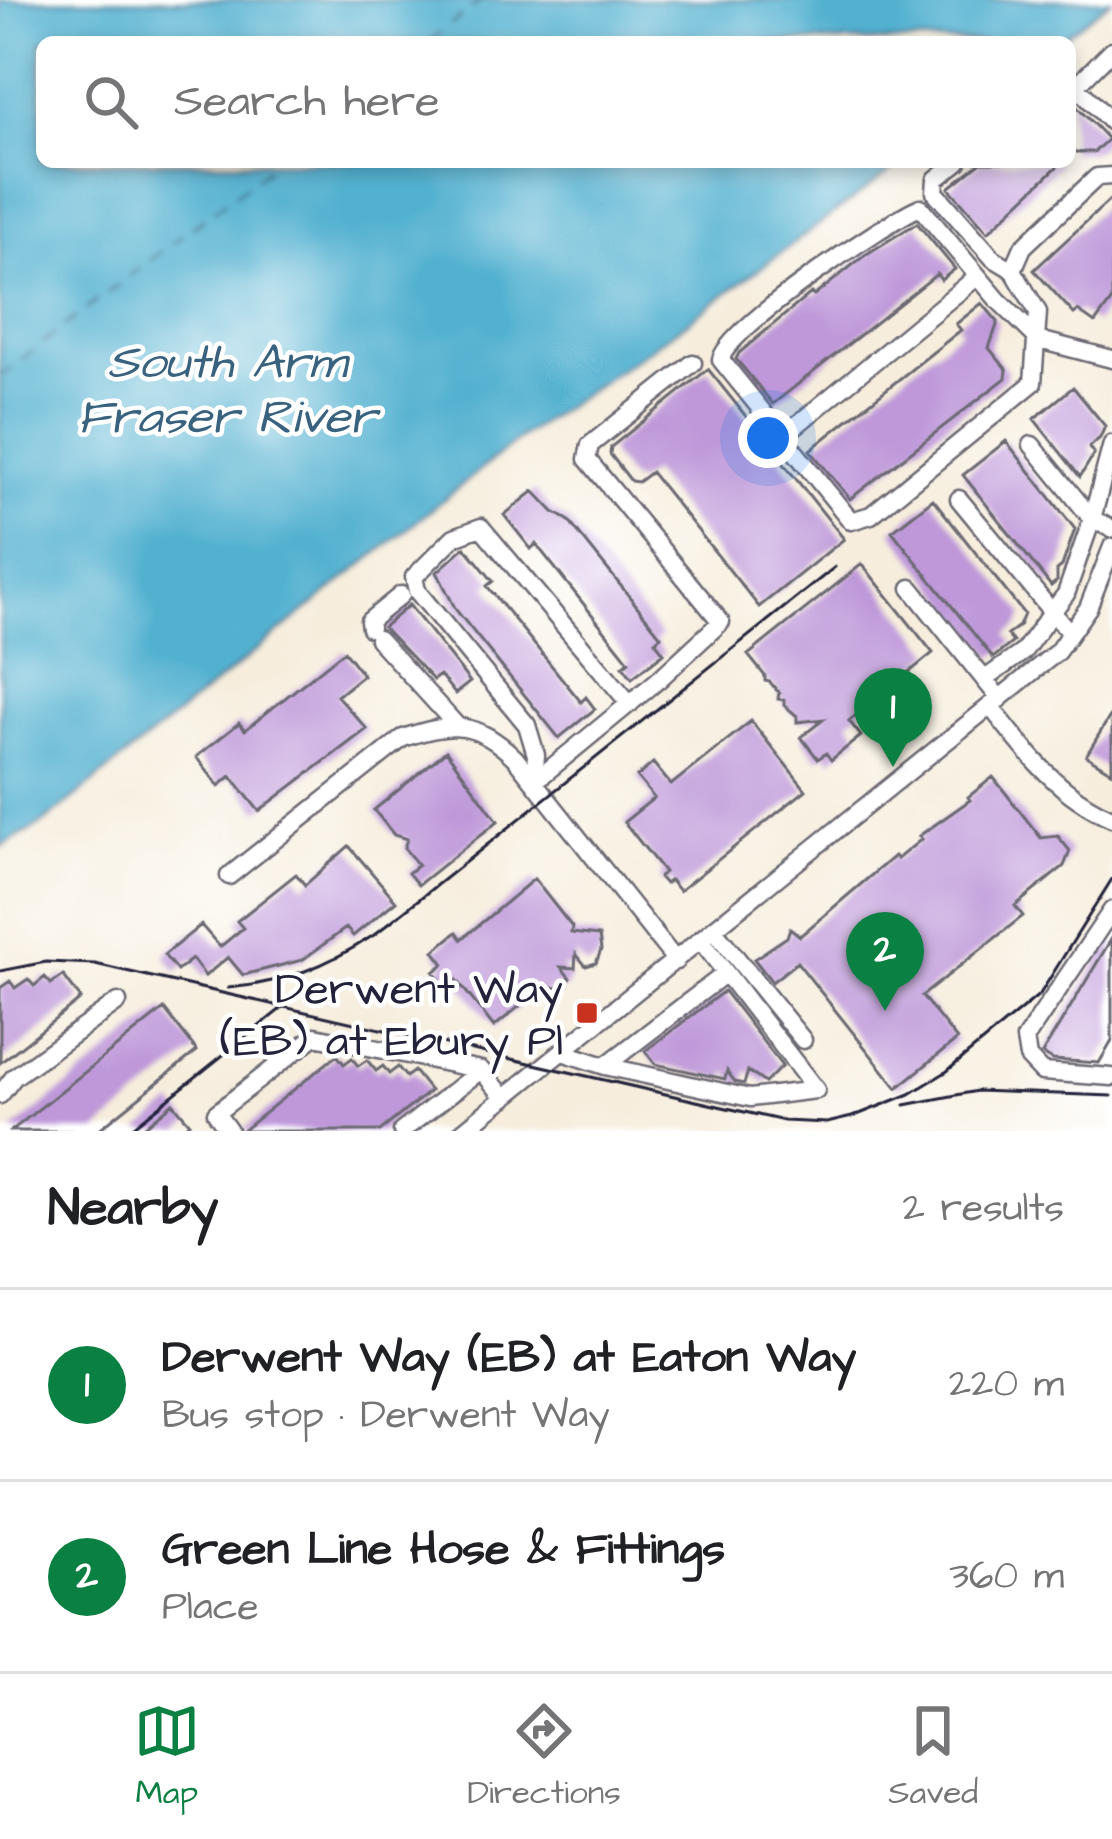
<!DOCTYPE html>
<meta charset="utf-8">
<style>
body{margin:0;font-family:"Architects Daughter",sans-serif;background:#f6f6f6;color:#202124}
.you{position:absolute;left:768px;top:438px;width:42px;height:42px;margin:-30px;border:9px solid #fff;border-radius:50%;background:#1a73e8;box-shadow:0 0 0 18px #1a73e833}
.badge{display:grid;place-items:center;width:78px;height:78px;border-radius:50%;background:#0b8043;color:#fff;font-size:39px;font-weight:700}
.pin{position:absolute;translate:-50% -99px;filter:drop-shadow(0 3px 6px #0008)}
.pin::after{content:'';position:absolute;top:63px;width:42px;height:36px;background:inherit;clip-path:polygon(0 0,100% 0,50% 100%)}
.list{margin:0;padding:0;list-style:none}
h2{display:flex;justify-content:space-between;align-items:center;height:156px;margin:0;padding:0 48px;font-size:51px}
h2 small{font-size:39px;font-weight:400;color:#757577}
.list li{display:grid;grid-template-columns:78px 1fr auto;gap:36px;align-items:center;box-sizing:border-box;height:192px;padding:0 48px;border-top:3px solid #e0e0e0}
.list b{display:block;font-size:45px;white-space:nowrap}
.list p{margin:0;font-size:39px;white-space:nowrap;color:#757577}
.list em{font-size:39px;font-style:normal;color:#757577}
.icon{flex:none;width:66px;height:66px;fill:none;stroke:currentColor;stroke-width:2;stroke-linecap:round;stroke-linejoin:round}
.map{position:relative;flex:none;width:1112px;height:1131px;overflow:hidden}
.search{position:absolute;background:#fff;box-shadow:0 6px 18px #0003;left:36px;right:36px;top:36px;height:132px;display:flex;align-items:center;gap:30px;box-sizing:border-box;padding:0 42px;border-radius:18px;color:#757577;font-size:45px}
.sheet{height:540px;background:#fff}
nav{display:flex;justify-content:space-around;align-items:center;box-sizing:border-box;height:168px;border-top:3px solid #e0e0e0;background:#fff;font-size:33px;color:#757577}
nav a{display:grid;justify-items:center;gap:6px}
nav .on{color:#0b8043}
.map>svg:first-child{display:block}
.water{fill:#52b1d0;stroke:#3a6a86;stroke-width:3}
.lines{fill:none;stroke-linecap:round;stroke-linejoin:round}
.ferry{stroke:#38627e;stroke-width:3;stroke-dasharray:15 12;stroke-linecap:butt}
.building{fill:#be98d9}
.minor-casing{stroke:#6c6973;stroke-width:21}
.minor{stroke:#fff;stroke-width:16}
.rail{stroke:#22223b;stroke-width:3}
.poi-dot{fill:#c8321e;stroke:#fff;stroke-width:4.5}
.labels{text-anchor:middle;stroke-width:9;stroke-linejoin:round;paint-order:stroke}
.poi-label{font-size:45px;fill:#22223b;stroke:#fff;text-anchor:end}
.water-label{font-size:48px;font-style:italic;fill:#38627e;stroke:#fff}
</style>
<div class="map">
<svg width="1112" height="1131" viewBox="0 0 1112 1131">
<rect width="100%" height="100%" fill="#fff"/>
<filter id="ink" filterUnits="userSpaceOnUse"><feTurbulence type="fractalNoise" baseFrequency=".00833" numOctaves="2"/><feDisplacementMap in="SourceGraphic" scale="24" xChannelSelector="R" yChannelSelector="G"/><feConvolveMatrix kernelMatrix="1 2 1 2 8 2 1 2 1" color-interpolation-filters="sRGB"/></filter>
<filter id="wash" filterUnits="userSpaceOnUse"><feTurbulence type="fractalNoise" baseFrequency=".004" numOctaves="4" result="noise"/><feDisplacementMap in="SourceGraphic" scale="48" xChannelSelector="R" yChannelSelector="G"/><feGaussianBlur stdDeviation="2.7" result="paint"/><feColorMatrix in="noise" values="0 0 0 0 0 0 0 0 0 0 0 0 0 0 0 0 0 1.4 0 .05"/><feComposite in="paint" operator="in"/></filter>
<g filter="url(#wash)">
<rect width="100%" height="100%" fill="#f6eddc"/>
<path class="water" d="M 0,0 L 1111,0 L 1057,42 L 42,42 L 42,162 L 903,162 L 685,324 L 521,437 L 42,824 L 0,847 Z"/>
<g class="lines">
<path class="ferry" d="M 429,42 L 482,0
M 0,376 L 277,162"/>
</g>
<g id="blocks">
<path class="building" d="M 1070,100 L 1108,139 L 1094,152 L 1070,152 Z
M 981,162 L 1062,162 L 988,232 L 949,188 Z
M 1112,198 L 1112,300 L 1095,323 L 1078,311 L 1074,314 L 1034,270 Z
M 917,223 L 955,269 L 941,280 L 937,274 L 773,404 L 736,359 L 739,353 L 811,293 L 814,296 L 865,255 Z
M 982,303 L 998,322 L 989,348 L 1007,370 L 1006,378 L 850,499 L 810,450 L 961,330 L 956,324 Z
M 708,369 L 844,539 L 759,607 L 651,472 L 638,482 L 631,481 L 610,454 L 611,447 Z
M 1073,387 L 1105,426 L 1100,438 L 1089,447 L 1094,454 L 1080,477 L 1034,419 Z
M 1006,441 L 1075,529 L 1062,566 L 1057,570 L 1057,581 L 1051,586 L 963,475 Z
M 534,491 L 554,512 L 568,520 L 661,636 L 655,641 L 664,653 L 632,678 L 623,666 L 629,661 L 536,544 L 531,549 L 504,515 Z
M 933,499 L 1024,614 L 1019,626 L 1007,635 L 1013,642 L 993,658 L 892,531 Z
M 465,547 L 493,581 L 487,586 L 581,702 L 586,697 L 595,709 L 559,738 L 456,610 L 437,572 Z
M 862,564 L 933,653 L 849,721 L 861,736 L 831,760 L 826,753 L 818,759 L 801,737 L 824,719 L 797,722 L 797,716 L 784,705 L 784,700 L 778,699 L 779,693 L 770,682 L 765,681 L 765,676 L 748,655 Z
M 409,605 L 470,682 L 455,694 L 440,675 L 433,680 L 383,627 Z
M 344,651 L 363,675 L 337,696 L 367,729 L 259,811 L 231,776 L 219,786 L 196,757 L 239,723 L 245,730 Z
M 1112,713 L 1112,772 L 1086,756 Z
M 751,721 L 806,790 L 679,891 L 670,880 L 665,884 L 659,877 L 664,872 L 624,822 L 654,798 L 637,777 L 653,763 L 671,785 Z
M 446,751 L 498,821 L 418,885 L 408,873 L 418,865 L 404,848 L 407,839 L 394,835 L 374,810 Z
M 993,777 L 1041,838 L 1058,836 L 1070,851 L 1064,866 L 1015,906 L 1023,916 L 922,996 L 957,1040 L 897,1088 L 797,962 L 772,982 L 754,959 L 787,937 L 790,928 L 800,936 L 894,856 L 897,859 L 922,839 L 919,836 L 970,800 L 968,797 Z
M 349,846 L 396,901 L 353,936 L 346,928 L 302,960 L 243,975 L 228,957 L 205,976 L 192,959 L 177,971 L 164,955 L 201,925 L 220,947 L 243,928 L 237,921 L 296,874 L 305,885 Z
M 534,879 L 572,927 L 571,933 L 599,936 L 601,950 L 596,963 L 586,966 L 576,954 L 575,968 L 561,967 L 570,978 L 566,989 L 552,987 L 544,1000 L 537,992 L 494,1027 L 457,980 L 446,988 L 434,972 L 444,964 L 434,951 L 457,932 L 462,939 Z
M 1112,938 L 1112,1041 L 1099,1063 L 1053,1060 L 1042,1054 Z
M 63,975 L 81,999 L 0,1063 L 0,988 L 10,981 L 15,988 L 28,979 L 34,986 L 45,977 L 51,984 Z
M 724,991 L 782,1066 L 765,1083 L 748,1071 L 744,1084 L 735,1082 L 727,1071 L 725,1079 L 655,1064 L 645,1051 Z
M 164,1009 L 197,1051 L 97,1131 L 11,1131 Z
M 337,1055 L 344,1064 L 352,1058 L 358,1066 L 367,1060 L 376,1071 L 383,1066 L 389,1074 L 398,1067 L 406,1077 L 414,1071 L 430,1091 L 380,1131 L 242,1131 Z
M 173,1103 L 190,1123 L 180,1131 L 139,1131 Z"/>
</g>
</g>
<g filter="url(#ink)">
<use href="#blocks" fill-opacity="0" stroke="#6c6973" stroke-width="3"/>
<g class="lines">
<defs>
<path id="minor" d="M 1112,50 L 1076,86 L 1112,123
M 958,162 L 936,179 L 935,192 L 993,258 L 1013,270
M 1039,340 L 998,300 L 920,207 C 887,221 723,331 721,360 L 851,521 L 871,515 L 1033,383 L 1038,312 L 1013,270 L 1023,247 L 1097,177 L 1112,176
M 1039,340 L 1112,359
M 782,437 L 978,276
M 1032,445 L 1092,519
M 959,499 L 1052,612 L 1066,594 L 1092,519 L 1112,529
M 1092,519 L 1112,444
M 911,588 L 1000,699
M 370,628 L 369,621 L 401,595
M 378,639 L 457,726
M 985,679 L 1023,652 L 1052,612 L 1070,633
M 991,707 C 1026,752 1058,795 1112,818
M 534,782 L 657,681 L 721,622 L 587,459 L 590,445 L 693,363
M 534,782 L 536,755 L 527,725 L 417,591 L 414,577 L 454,537 L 481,527 L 630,704
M 229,876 L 403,738 C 452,721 477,721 515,758 L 676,961
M 1112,910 L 1025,1039 L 1028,1057 L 1042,1072 L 1112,1077
M 714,930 L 803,1040
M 562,1052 L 605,1066 L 726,973 L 701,941
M 605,1066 L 750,1098 L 816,1090 L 726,973
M 0,1095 L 14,1077 L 118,1002
M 229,1131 L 216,1113 L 315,1036 L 481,1070
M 402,1131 L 481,1070 L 505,1098
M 463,1131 L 1057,652 L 1088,608 L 1112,547"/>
</defs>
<use href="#minor" class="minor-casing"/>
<use href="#minor" class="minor"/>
<path class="rail" d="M 0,971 L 46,962 L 95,964 L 784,1121 L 827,1123 L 852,1117 L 910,1094 L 946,1072 L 1040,994 L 1112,879
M 228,988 C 284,983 327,966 374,935 L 835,567
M 905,1105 L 977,1091 L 1112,1096
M 128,1131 L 292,1000"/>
</g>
</g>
<rect class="poi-dot" x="575" y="1001" width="24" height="24" rx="6"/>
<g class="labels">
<g class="poi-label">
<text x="563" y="1003">Derwent Way<tspan x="563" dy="52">(EB) at Ebury Pl</tspan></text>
</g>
<g class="water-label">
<text x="227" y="377">South Arm<tspan x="227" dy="55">Fraser River</tspan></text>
</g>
</g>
</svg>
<div class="you"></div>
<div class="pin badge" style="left:893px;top:767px">1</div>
<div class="pin badge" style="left:885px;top:1011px">2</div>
<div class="search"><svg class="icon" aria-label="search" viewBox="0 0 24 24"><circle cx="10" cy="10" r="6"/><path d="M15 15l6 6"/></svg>Search here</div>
</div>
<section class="sheet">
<h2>Nearby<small>2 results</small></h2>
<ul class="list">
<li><span class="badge">1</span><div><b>Derwent Way (EB) at Eaton Way</b><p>Bus stop · Derwent Way</p></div><em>220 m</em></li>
<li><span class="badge">2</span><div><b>Green Line Hose &amp; Fittings</b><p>Place</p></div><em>360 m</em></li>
</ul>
</section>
<nav>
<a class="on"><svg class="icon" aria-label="map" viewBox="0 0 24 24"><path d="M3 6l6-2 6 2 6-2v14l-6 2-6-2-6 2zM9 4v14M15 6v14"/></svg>Map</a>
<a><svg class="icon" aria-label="directions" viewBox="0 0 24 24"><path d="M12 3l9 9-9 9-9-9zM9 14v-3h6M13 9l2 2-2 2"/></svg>Directions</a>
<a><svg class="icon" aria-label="saved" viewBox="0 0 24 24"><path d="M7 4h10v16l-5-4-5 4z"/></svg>Saved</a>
</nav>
